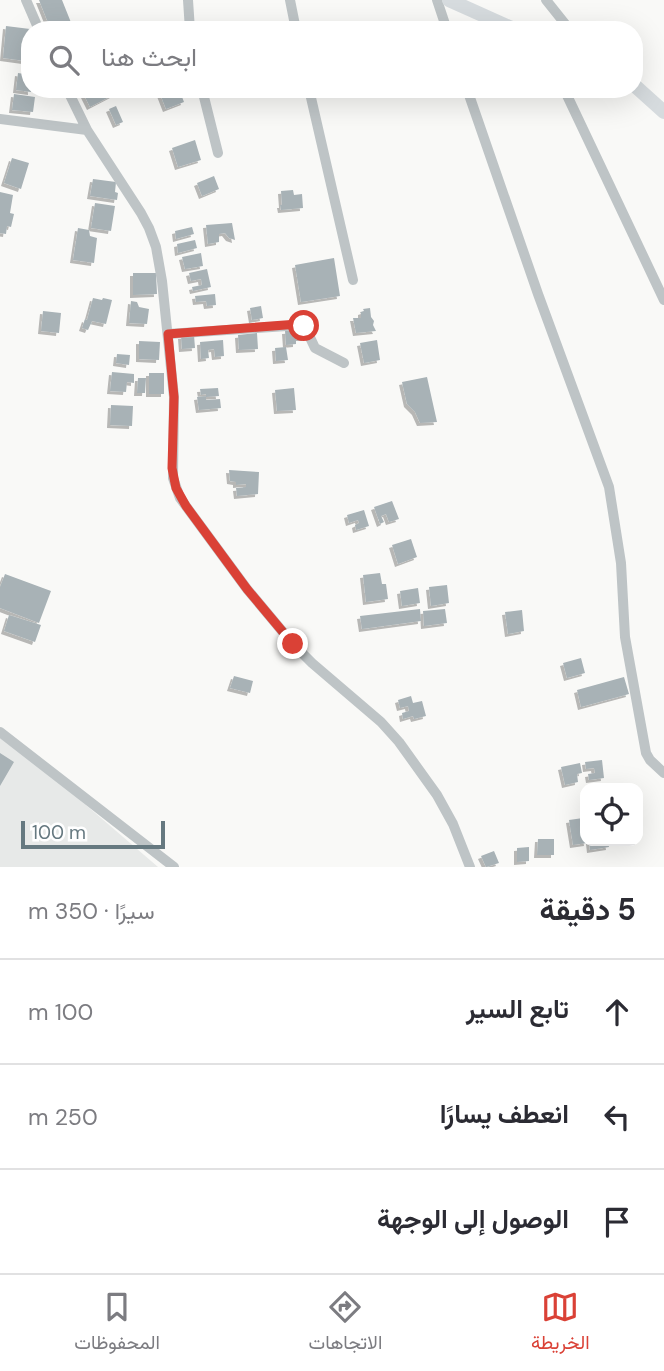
<!DOCTYPE html>
<html lang="ar">
<meta charset="utf-8">
<style>
body{margin:0;font-family:"DM Sans",Vazirmatn,sans-serif;background:#f2f2f3;color:#2b2b33;direction:rtl}
.controls{position:absolute;right:21px;bottom:21px;display:grid;overflow:hidden;border-radius:14px;box-shadow:0 7px 28px #0002}
.controls button{width:63px;height:63px;display:grid;place-items:center;padding:0;border:0;border-bottom:2px solid #e1e1e2;background:#fff;color:#2b2b33;font:35px sans-serif}
.scale{position:absolute;left:21px;bottom:18px;width:144px;box-sizing:border-box;padding-left:7px;border:4px solid #667980;border-top:0;font-size:19px;line-height:24px;white-space:nowrap;color:#667980;-webkit-text-stroke:5px #fff;paint-order:stroke}
.stop{position:absolute;width:21px;height:21px;margin:-16px;border:5px solid #da4136;border-radius:50%;background:#fff}
.stop.end{background:#da4136;border-color:#fff;box-shadow:0 2px 7px #0008}
.list{margin:0;padding:0;list-style:none}
h2{display:flex;justify-content:space-between;align-items:center;height:91px;margin:0;padding:0 28px;font-size:30px}
h2 small{font-size:23px;font-weight:400;color:#7c7c81}
.list li{display:grid;grid-template-columns:46px 1fr auto;gap:21px;align-items:center;box-sizing:border-box;height:105px;padding:0 28px;border-top:2px solid #e1e1e2}
.list b{display:block;font-size:26px;white-space:nowrap}
.list em{font-size:23px;font-style:normal;color:#7c7c81}
.icon{flex:none;width:38px;height:38px;fill:none;stroke:currentColor;stroke-width:2;stroke-linecap:round;stroke-linejoin:round}
.map{position:relative;flex:none;width:664px;height:867px;overflow:hidden;direction:ltr}
.search{position:absolute;background:#fff;box-shadow:0 7px 28px #0002;left:21px;right:21px;top:21px;height:77px;display:flex;align-items:center;gap:18px;box-sizing:border-box;padding:0 24px;border-radius:28px;color:#7c7c81;font-size:26px}
.sheet{height:406px;background:#fff}
nav{display:flex;justify-content:space-around;align-items:center;box-sizing:border-box;height:98px;border-top:2px solid #e1e1e2;background:#fff;font-size:19px;color:#7c7c81}
nav a{display:grid;justify-items:center;gap:4px}
nav .on{color:#da4136}
.map>svg:first-child{display:block}
.built{fill:#e7e9e8}
.building{fill:#a8b2b6;filter:url(#shadow)}
.lines{fill:none;stroke-linecap:round;stroke-linejoin:round}
.minor{stroke:#bec4c6;stroke-width:10}
.secondary{stroke:#d6dbde;stroke-width:14}
.route{stroke:#da4136;stroke-width:9}
</style>
<div class="map">
<svg width="664" height="867" viewBox="0 0 664 867">
<defs>
<filter id="shadow"><feDropShadow dx="-3" dy="3" stdDeviation="0" flood-color="#0004"/></filter>
</defs>
<rect width="100%" height="100%" fill="#f9f9f7"/>
<path class="built" d="M 0,734 L 37,763 L 158,867 L 0,867 Z"/>
<path class="building" d="M 39,0 L 62,0 L 72,25 L 60,30 L 51,30 Z
M 6,26 L 30,29 L 30,64 L 25,63 L 25,61 L 3,58 Z
M 18,73 L 30,75 L 31,92 L 16,90 Z
M 81,89 L 110,89 L 113,95 L 90,107 Z
M 163,89 L 179,89 L 184,102 L 166,109 L 159,91 Z
M 14,94 L 35,97 L 33,112 L 12,110 Z
M 116,106 L 123,122 L 116,125 L 109,109 Z
M 195,140 L 201,160 L 178,167 L 172,148 Z
M 12,158 L 29,163 L 21,189 L 4,183 Z
M 214,176 L 219,189 L 202,196 L 197,183 Z
M 93,179 L 116,182 L 115,192 L 118,193 L 117,200 L 90,196 Z
M 293,190 L 294,195 L 302,194 L 303,208 L 281,210 L 280,205 L 282,205 L 281,191 Z
M 0,192 L 13,195 L 10,213 L 14,214 L 11,227 L 7,226 L 6,234 L 0,233 Z
M 95,203 L 115,206 L 111,231 L 91,228 Z
M 232,223 L 235,240 L 229,238 L 225,233 L 219,234 L 219,242 L 208,244 L 206,225 Z
M 192,227 L 194,234 L 176,239 L 175,231 Z
M 78,228 L 89,230 L 90,236 L 97,238 L 94,263 L 73,260 Z
M 195,240 L 197,248 L 178,253 L 177,244 Z
M 201,253 L 203,266 L 185,269 L 182,257 Z
M 334,258 L 340,296 L 301,302 L 295,265 Z
M 207,269 L 211,287 L 193,291 L 192,287 L 202,285 L 201,279 L 191,281 L 189,273 Z
M 133,273 L 156,273 L 157,294 L 133,295 Z
M 215,294 L 216,305 L 207,306 L 206,301 L 196,302 L 195,296 Z
M 93,298 L 102,300 L 103,298 L 112,300 L 106,324 L 92,321 L 88,330 L 82,328 L 85,319 L 87,320 Z
M 131,301 L 137,302 L 139,307 L 149,309 L 147,324 L 129,323 Z
M 261,306 L 263,318 L 252,320 L 250,308 Z
M 370,308 L 371,317 L 374,321 L 373,325 L 376,331 L 356,333 L 353,318 L 361,318 L 361,312 L 364,311 L 363,309 Z
M 43,311 L 61,313 L 59,333 L 41,331 Z
M 305,330 L 305,338 L 296,338 L 296,344 L 286,345 L 285,331 Z
M 257,333 L 258,349 L 239,350 L 238,335 Z
M 194,335 L 195,348 L 182,349 L 181,336 Z
M 223,340 L 224,356 L 215,357 L 214,349 L 208,350 L 209,358 L 201,359 L 200,342 Z
M 377,340 L 380,360 L 364,363 L 360,343 Z
M 139,341 L 160,342 L 159,360 L 139,359 Z
M 286,347 L 288,360 L 276,361 L 275,348 Z
M 117,354 L 130,355 L 129,365 L 116,363 Z
M 112,372 L 134,374 L 134,383 L 127,382 L 126,392 L 110,391 Z
M 149,373 L 164,373 L 164,394 L 149,394 Z
M 427,377 L 437,422 L 420,423 L 415,412 L 407,404 L 402,382 Z
M 138,378 L 146,378 L 145,393 L 137,393 Z
M 218,388 L 219,396 L 206,397 L 206,394 L 201,395 L 200,389 Z
M 294,388 L 296,410 L 277,411 L 275,390 Z
M 206,396 L 206,400 L 220,399 L 221,408 L 199,410 L 197,397 Z
M 111,405 L 133,406 L 132,426 L 110,425 Z
M 229,470 L 259,472 L 258,494 L 237,496 L 236,488 L 246,487 L 246,484 L 236,485 L 236,482 L 230,481 Z
M 392,501 L 399,519 L 389,522 L 386,514 L 381,516 L 384,522 L 380,524 L 374,507 Z
M 364,510 L 369,526 L 356,530 L 355,525 L 359,523 L 358,520 L 349,523 L 347,515 Z
M 411,539 L 417,557 L 398,564 L 392,545 Z
M 380,573 L 382,584 L 386,584 L 388,599 L 366,602 L 363,575 Z
M 5,574 L 51,591 L 39,623 L 0,608 L 0,587 Z
M 447,585 L 449,603 L 431,606 L 429,587 Z
M 418,588 L 420,603 L 402,606 L 400,591 Z
M 420,609 L 421,621 L 362,629 L 360,616 Z
M 445,609 L 447,623 L 424,626 L 423,611 Z
M 522,610 L 524,631 L 508,634 L 505,612 Z
M 9,615 L 41,625 L 35,642 L 4,631 Z
M 581,658 L 585,673 L 567,678 L 563,663 Z
M 234,676 L 253,681 L 250,693 L 230,688 Z
M 624,677 L 629,694 L 581,707 L 577,690 Z
M 411,696 L 413,703 L 422,701 L 426,716 L 414,719 L 413,716 L 403,719 L 402,713 L 409,711 L 408,706 L 400,708 L 398,700 Z
M 0,753 L 14,762 L 0,786 Z
M 602,760 L 604,778 L 589,780 L 588,774 L 595,773 L 594,768 L 586,769 L 585,762 Z
M 580,763 L 582,773 L 577,774 L 578,782 L 565,785 L 561,767 Z
M 583,818 L 587,843 L 573,845 L 569,820 Z
M 538,839 L 554,839 L 554,855 L 537,855 Z
M 589,841 L 608,841 L 609,847 L 590,850 Z
M 529,847 L 529,861 L 517,862 L 517,848 Z
M 494,851 L 499,863 L 486,867 L 481,856 Z"/>
<g class="lines">
<path class="minor" d="M 26,0 L 39,30
M 188,0 L 190,30
M 290,0 L 296,30
M 437,0 L 447,30
M 546,0 L 570,30
M 67,89 L 87,130 L 141,213 L 149,228 L 156,247 L 162,281 L 174,397 L 173,478 L 180,498 L 247,589 L 293,644 L 312,663 L 381,722 L 399,742 L 437,795 L 453,824 L 470,867
M 202,89 L 218,153
M 309,89 L 353,280
M 467,89 L 538,294 L 609,487 L 621,563 L 625,637 L 646,753 L 650,760 L 664,773
M 564,89 L 664,300
M 0,119 L 87,130
M 168,334 L 301,325 L 306,329 L 315,348 L 344,363
M 0,732 L 174,867"/>
<path class="secondary" d="M 449,0 L 516,30
M 634,85 L 664,112"/>
</g>
<g class="lines">
<path class="route" d="M 293,644 L 247,589 L 186,506 L 176,488 L 172,468 L 174,397 L 168,334 L 298,324 L 304,326"/>
</g>
</svg>
<div class="controls">
<button><svg class="icon" aria-label="locate" viewBox="0 0 24 24"><circle cx="12" cy="12" r="6"/><path d="M12 2v4M12 18v4M2 12h4M18 12h4"/></svg></button>
</div>
<div class="scale">100 m</div>
<div class="stop" style="left:304px;top:326px"></div>
<div class="stop end" style="left:293px;top:644px"></div>
<div class="search"><svg class="icon" aria-label="search" viewBox="0 0 24 24"><circle cx="10" cy="10" r="6"/><path d="M15 15l6 6"/></svg>ابحث هنا</div>
</div>
<section class="sheet">
<h2>5 دقيقة<small>سيرًا · 350 m</small></h2>
<ul class="list">
<li><svg class="icon" aria-label="ahead" viewBox="0 0 24 24"><path d="M12 20V5M6 11l6-6 6 6"/></svg><div><b>تابع السير</b></div><em>100 m</em></li>
<li><svg class="icon" aria-label="left" viewBox="0 0 24 24"><path d="M17 20v-9H6M10 6l-5 5 5 5"/></svg><div><b>انعطف يسارًا</b></div><em>250 m</em></li>
<li><svg class="icon" aria-label="arrive" viewBox="0 0 24 24"><path d="M6 21V4h12l-3 4 3 4H6"/></svg><div><b>الوصول إلى الوجهة</b></div></li>
</ul>
</section>
<nav>
<a class="on"><svg class="icon" aria-label="map" viewBox="0 0 24 24"><path d="M3 6l6-2 6 2 6-2v14l-6 2-6-2-6 2zM9 4v14M15 6v14"/></svg>الخريطة</a>
<a><svg class="icon" aria-label="directions" viewBox="0 0 24 24"><path d="M12 3l9 9-9 9-9-9zM9 14v-3h6M13 9l2 2-2 2"/></svg>الاتجاهات</a>
<a><svg class="icon" aria-label="saved" viewBox="0 0 24 24"><path d="M7 4h10v16l-5-4-5 4z"/></svg>المحفوظات</a>
</nav>
